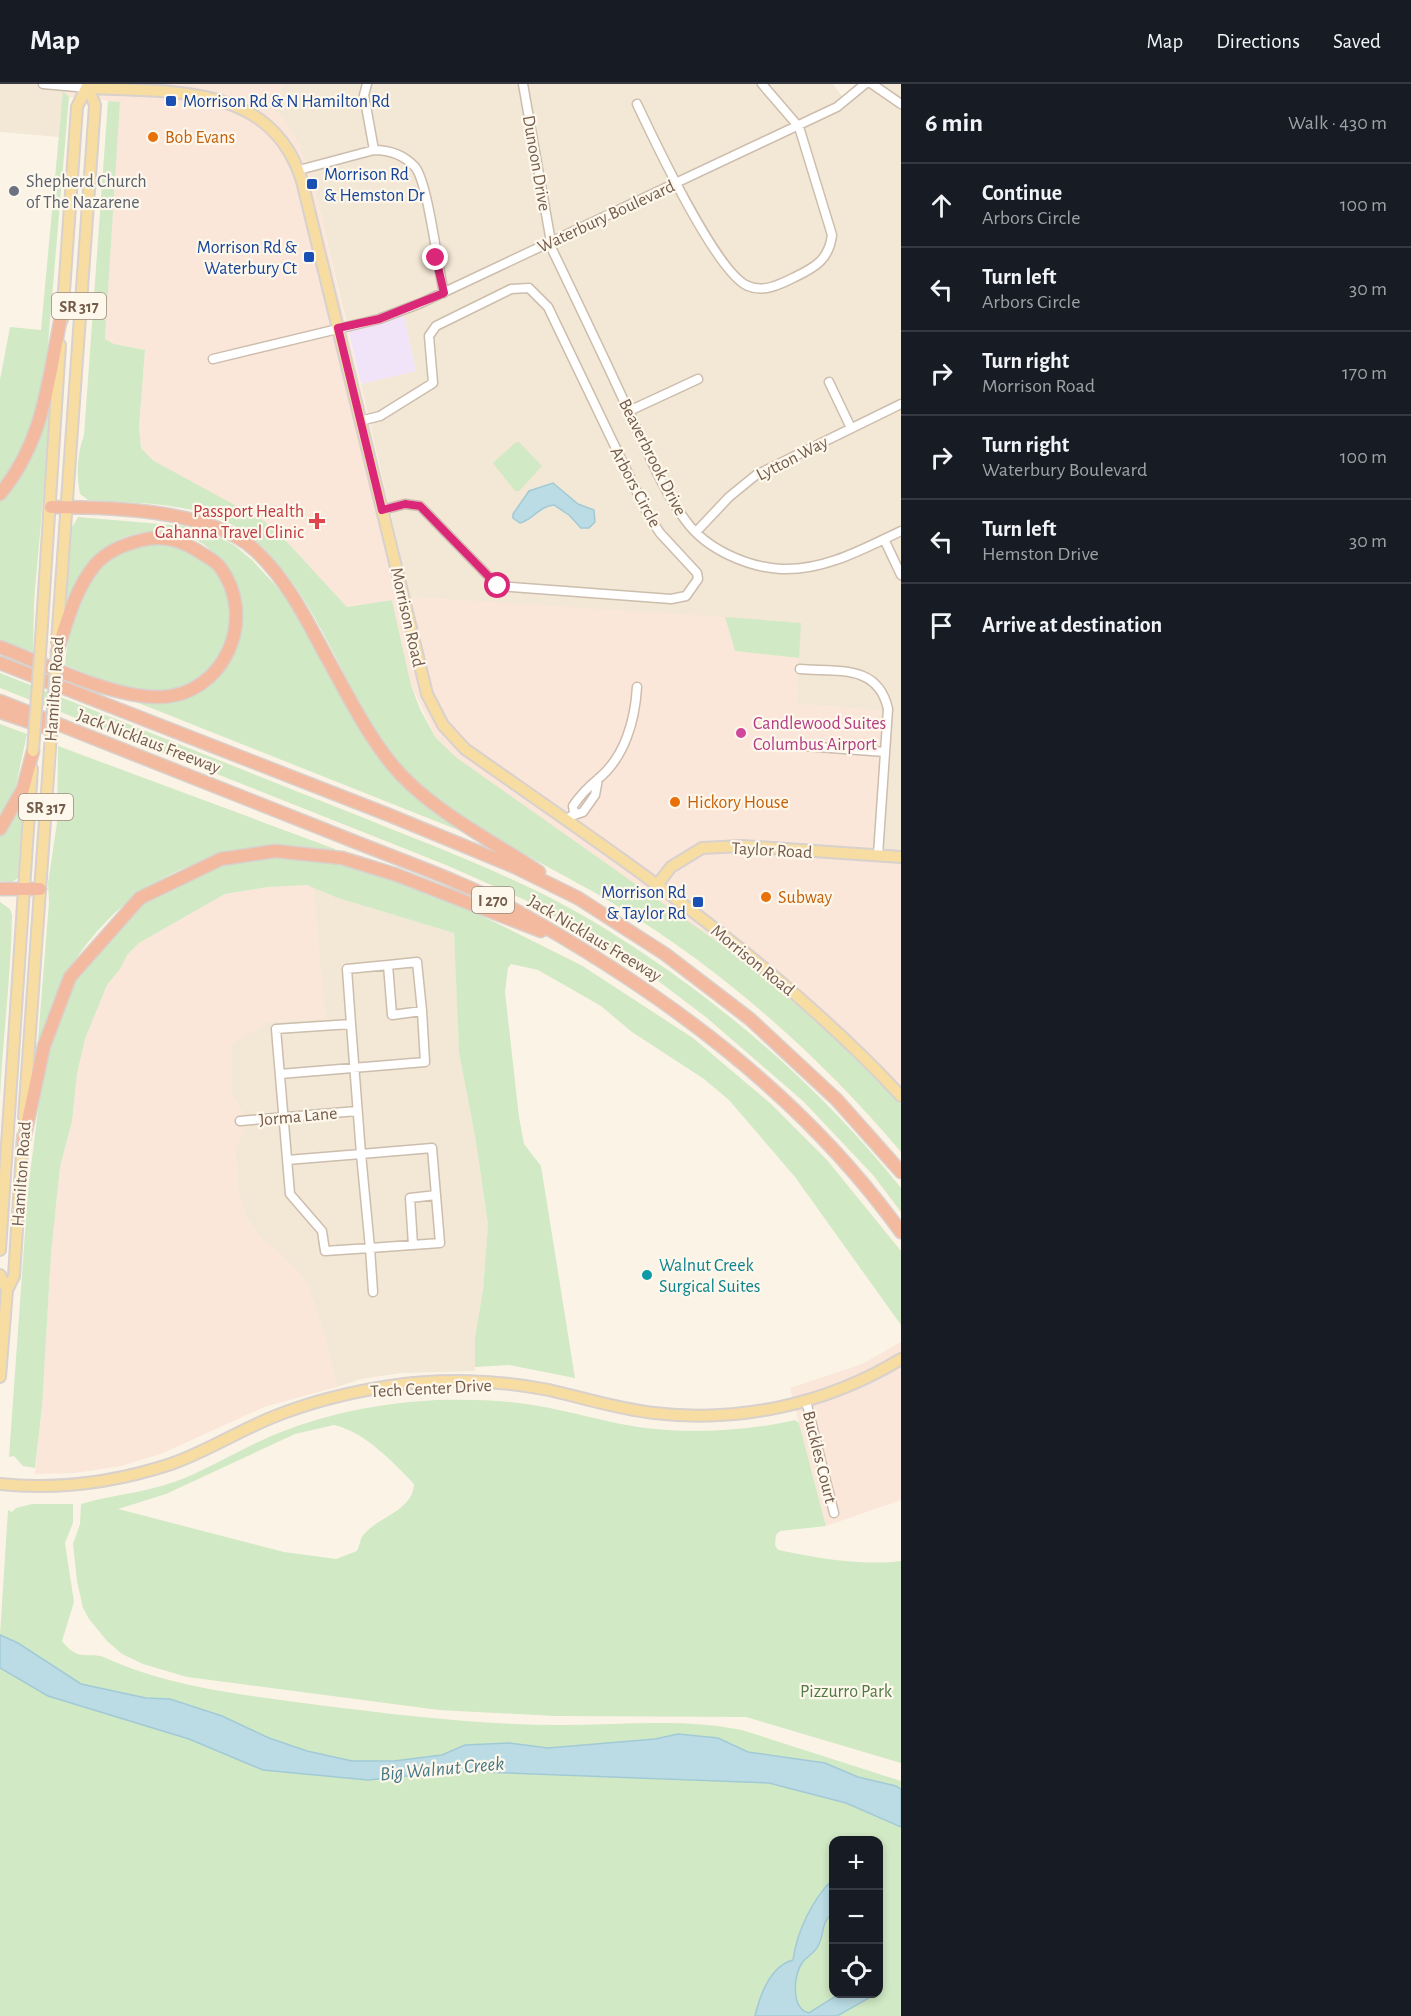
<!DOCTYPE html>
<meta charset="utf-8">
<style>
body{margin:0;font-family:"Alegreya Sans",sans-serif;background:#20242c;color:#f1f3f6}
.controls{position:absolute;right:18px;bottom:18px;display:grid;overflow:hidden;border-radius:12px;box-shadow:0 3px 9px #0003}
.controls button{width:54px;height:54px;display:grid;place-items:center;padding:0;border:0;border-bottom:2px solid #363941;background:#171b24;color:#f1f3f6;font:30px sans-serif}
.stop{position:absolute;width:18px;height:18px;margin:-14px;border:4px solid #db2777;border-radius:50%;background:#fff}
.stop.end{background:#db2777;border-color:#fff;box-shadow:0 2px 6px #0008}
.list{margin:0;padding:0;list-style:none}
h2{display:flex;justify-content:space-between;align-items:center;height:78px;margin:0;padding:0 24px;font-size:26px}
h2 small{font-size:20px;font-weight:400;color:#9ea1a6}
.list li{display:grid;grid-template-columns:39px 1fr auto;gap:18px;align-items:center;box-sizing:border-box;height:84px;padding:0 24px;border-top:2px solid #363941}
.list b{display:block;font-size:22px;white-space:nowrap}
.list p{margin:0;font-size:20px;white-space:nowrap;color:#9ea1a6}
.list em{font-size:20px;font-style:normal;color:#9ea1a6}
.icon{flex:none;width:33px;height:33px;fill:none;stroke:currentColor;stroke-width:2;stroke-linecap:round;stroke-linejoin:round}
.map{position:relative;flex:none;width:901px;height:1932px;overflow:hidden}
header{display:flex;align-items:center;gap:36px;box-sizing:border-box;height:84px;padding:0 30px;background:#171b24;border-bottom:2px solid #363941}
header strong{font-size:28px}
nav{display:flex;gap:33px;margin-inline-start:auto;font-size:21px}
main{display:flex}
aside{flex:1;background:#171b24}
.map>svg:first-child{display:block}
.residential{fill:#f3e7d5}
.commercial{fill:#fbe6da}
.education{fill:#f1e3f8}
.green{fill:#d1e9c5;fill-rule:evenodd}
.water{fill:#bbdce4;stroke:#a2cad6;stroke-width:1.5}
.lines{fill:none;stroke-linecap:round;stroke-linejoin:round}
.minor-casing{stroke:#cdbdad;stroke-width:11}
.major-casing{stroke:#d8d1cd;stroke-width:14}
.highway-casing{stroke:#d8d1cd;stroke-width:15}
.minor{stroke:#fff;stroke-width:8}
.major{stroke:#f7dda1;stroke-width:10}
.highway{stroke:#f3ba9f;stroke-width:12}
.major-bridge-casing{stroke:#d8d1cd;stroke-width:14;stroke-linecap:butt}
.major-bridge{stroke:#f7dda1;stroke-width:10}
.route{stroke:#db2777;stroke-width:8}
.transit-dot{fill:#1a4fb4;stroke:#fef8ec;stroke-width:2}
.food-dot{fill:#e8710a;stroke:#fef8ec;stroke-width:2}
.worship-dot{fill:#6b7280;stroke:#fef8ec;stroke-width:2}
.health-dot{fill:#e0444e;stroke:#fef8ec;stroke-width:2}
.hotel-dot{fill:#d1479c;stroke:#fef8ec;stroke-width:2}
.culture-dot{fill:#0f9aa8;stroke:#fef8ec;stroke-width:2}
.labels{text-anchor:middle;stroke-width:4.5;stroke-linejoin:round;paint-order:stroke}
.shield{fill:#fef8ec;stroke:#9d8b7c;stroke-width:1.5}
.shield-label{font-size:16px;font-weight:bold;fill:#745c4c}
.transit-label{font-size:18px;fill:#164399;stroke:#fef8ec;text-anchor:start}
.food-label{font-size:18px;fill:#c56008;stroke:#fef8ec;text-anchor:start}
.street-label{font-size:18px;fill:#745c4c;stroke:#fef8ec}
.worship-label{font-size:18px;fill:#5b616d;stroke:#fef8ec;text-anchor:start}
.health-label{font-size:18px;fill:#be3a42;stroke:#fef8ec;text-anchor:end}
.hotel-label{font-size:18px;fill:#b23c85;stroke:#fef8ec;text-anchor:start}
.culture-label{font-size:18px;fill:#0d838f;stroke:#fef8ec;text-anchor:start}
.park-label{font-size:18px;fill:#507944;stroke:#fef8ec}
.water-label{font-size:20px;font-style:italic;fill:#477886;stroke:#fef8ec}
</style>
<header>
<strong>Map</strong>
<nav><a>Map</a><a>Directions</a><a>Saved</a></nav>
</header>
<main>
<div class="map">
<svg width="901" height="1932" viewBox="0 0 901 1932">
<rect width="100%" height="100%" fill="#fbf4e6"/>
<path class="residential" d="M 0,0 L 64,0 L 59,53 L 0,48 Z
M 284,0 L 833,0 L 842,12 L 856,0 L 901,0 L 901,767 L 871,765 L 883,627 L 796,620 L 800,539 L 410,513 L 361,300 L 416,287 L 402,224 L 347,240 L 311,91 L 271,22 Z
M 313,803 L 338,814 L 454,849 L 459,969 L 475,1052 L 488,1140 L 483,1206 L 475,1253 L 475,1287 L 401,1289 L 361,1295 L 337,1303 L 321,1241 L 307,1200 L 291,1180 L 260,1153 L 245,1132 L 238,1104 L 235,1064 L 245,1043 L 244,1031 L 232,1011 L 231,960 L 267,938 L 325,934 Z"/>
<path class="commercial" d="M 64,0 L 284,0 L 271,22 L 285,36 L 300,61 L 311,91 L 410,513 L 725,533 L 735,567 L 799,574 L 796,620 L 883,627 L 871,764 L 901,767 L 901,1020 L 457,674 L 436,654 L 411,601 L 392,516 L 347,523 L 287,458 L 154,377 L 141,364 L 139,343 L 145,266 L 114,260 L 105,255 L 120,18 L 69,13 L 63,7 Z
M 307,801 L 313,803 L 325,934 L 267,938 L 232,960 L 232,1011 L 244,1031 L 245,1043 L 235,1064 L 238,1104 L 245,1132 L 260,1153 L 291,1180 L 307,1200 L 321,1241 L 337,1303 L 264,1323 L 163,1369 L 122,1382 L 75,1389 L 35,1390 L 42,1323 L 51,1170 L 60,1083 L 72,1037 L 77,990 L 85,955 L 107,901 L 120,885 L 127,871 L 139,859 L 225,810 L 268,803 Z
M 901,1258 L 901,1416 L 826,1442 L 790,1304 L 862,1280 Z"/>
<path class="education" d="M 402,224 L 416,287 L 361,300 L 347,240 Z"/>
<path class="green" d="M 63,7 L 69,13 L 46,284 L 35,336 L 24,365 L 0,402 L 0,296 L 10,243 L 41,246 Z
M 108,17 L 120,18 L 105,255 L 114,260 L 145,266 L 139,343 L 141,364 L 154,377 L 264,437 L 287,458 L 347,523 L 392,516 L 411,601 L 420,625 L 436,654 L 457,674 L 753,883 L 852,969 L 901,1020 L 901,1068 C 821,973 725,888 619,823 C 545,778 458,743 397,678 C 382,663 372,642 362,624 C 331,567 296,481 241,446 C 196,417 140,420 88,416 L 80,410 C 76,389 77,371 84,351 Z
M 48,323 L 51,323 L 34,518 L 33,568 L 0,556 L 0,417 L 18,394 Z
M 519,358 L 542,382 L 519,407 L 515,407 L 493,379 L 515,359 Z
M 78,433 L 184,442 L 209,448 L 234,461 L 252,476 L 290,517 L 377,667 L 473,752 L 131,616 L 132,614 L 201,603 L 240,540 C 235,525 224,483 215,471 C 191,441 128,439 103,468 C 91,480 82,507 67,514 L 69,442 L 73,442 Z
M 139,459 C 152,459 174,457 185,463 C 223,482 244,526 225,567 C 222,573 214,579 210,584 C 198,598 181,608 162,608 C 128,609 96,593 65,581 C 68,547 79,493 110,472 C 118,466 130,463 139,459 Z
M 725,533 L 801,539 L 799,574 L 735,567 Z
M 0,589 C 117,635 233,682 349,728 C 435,763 525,795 604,844 C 717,914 818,1000 901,1104 L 901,1128 L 873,1091 L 803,1017 L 707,934 L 636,880 L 584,849 L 525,816 L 446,781 L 0,604 Z
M 0,640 L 27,650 L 15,706 L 0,736 Z
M 58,662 L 335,765 L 334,767 C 230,750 127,791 71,883 C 63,896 44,951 38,956 L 49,818 L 48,799 L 57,739 Z
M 20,722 L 23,723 L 18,794 L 12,798 L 0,797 L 0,752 Z
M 286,772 L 340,779 L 391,794 L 470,826 L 581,881 L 693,954 L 770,1019 L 827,1076 L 901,1167 L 901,1241 L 795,1093 L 729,1016 L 704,995 L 632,948 L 601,922 L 538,886 L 511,880 L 508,884 L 505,908 L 519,1033 L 524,1060 L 541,1082 L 575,1294 L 509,1281 L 475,1283 L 475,1253 L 483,1206 L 488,1140 L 475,1052 L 459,969 L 454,849 L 338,814 L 307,801 L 268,803 L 225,810 L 139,859 L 127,871 L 120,885 L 107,901 L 85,955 L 77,990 L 72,1037 L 60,1083 L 51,1170 L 42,1323 L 35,1384 L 23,1382 L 14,1372 L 9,1373 L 28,1106 L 44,979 L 74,896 L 132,827 L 152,813 L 209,785 L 259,774 Z
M 0,818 L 10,825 L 12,831 C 11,892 3,952 0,1013 Z
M 437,1316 C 470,1315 501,1316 533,1321 C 571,1327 607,1339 645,1344 C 696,1350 746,1347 795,1336 L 799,1339 L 826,1442 L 780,1447 L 776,1451 L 775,1461 L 778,1466 C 817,1474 861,1482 901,1477 L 901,1679 L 746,1633 L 555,1632 L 439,1626 L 187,1593 L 143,1580 L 122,1570 L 107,1557 L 89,1535 L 83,1524 L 77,1497 L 73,1460 L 80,1440 L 81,1420 C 111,1411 143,1409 174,1398 C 207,1386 237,1367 269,1353 C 323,1330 379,1319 437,1316 ZM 334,1341 C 365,1348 393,1378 414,1400 C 413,1428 375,1433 362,1453 C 360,1457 359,1463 357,1467 L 336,1475 L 284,1468 L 118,1425 L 166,1410 L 295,1350 Z
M 32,1420 L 73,1420 L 73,1439 L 65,1459 L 74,1518 L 62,1557 C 80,1580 89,1566 106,1574 C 172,1604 246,1611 318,1621 C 399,1631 480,1641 561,1641 C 622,1641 682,1634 742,1646 L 901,1697 L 901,1705 L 858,1693 L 825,1679 L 748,1668 L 718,1654 L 678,1650 L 655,1655 L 547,1664 L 509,1659 L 465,1661 L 442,1671 L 394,1677 L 352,1677 L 307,1667 L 269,1654 L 222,1632 L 171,1615 L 146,1614 L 81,1600 L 18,1559 L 0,1551 L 8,1426 L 12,1428 L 16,1424 Z
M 0,1584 L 48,1612 L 189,1655 L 263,1686 L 368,1696 L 455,1687 L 769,1699 L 846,1719 L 901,1743 L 901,1932 L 0,1932 ZM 834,1756 L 878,1756 L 878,1910 L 834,1910 Z"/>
<path class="water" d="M 553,399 L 578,420 L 594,426 L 595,438 L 589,444 L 581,444 L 569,431 L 554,421 C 539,422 533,436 520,439 L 513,434 L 513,430 L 529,407 Z
M 0,1551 L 18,1559 L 81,1600 L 146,1614 L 170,1615 L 222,1632 L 269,1654 L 307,1667 L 352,1677 L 394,1677 L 442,1671 L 465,1661 L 509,1659 L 548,1664 L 655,1655 L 678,1650 L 718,1654 L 748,1668 L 825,1679 L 858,1693 L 896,1702 L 901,1705 L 901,1743 L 846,1719 L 769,1699 L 455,1687 L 368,1696 L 263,1686 L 189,1655 L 48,1612 L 0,1584 Z
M 833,1795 L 833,1829 C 820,1839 825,1850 818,1862 C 814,1870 806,1873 802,1879 C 793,1892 791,1925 809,1929 L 839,1910 L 876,1910 L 837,1932 L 755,1932 C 760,1911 770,1882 793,1876 C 797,1847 812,1816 833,1795 Z"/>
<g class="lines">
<defs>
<path id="minor" d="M 43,0 L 88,4
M 367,0 L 364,11 L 374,66
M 523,0 L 551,158
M 872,0 L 901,20
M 637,20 C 653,54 717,190 748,202 C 764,209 781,200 795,193 C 816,183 829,175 832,151 L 799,43 L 762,0
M 299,86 L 374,66 C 390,66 404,71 415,83 C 428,98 438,185 444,209
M 549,159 C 576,215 603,271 629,328 C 647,364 661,405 686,437 C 706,465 747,483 781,485 C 824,487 863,465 901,447
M 213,275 L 379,235 L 421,219 L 837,23 L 865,0
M 829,298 L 851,344
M 629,327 L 698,295
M 360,337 L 380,332 L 433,299 L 429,252 L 436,242 L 511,205 L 529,204 L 548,223 L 648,431 L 660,449 L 697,489 L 698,495 L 686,512 L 671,515 L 498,502 L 420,422 L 405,420 L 382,426
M 696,448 L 729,413 L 756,391 L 901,320
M 884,455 L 901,491
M 800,585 C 838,588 878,580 888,625 L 878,771
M 804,662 L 885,668
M 574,729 L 573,722 C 581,710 587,704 598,695 C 625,673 635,636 637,603
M 571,732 L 583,728 L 595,711 L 598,695
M 351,940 L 347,885 L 388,881
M 280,990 L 425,978 L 422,927 L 392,931 L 388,881 L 417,878 L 422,927
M 240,1037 L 357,1027
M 432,1064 L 440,1159 L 370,1164 L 361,1070 Z
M 287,1076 L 361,1070 L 351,940 L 276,945 L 290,1110 L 322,1147 L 325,1167 L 370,1164 L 373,1208
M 413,1161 L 410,1114 L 436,1111
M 806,1317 L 834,1429"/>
<path id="major" d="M 88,4 C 175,8 272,0 302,97 L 427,610 L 443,641 L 465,665 C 617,772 774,875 901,1012
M 62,236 L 77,23 L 88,0
M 57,558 L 95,21 L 88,4
M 40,571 L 60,261
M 657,801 L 671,783 L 702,764 L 742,762 L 901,773
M 24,1033 L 50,665
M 0,1166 L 32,685
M 0,1191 L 7,1206
M 0,1293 L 7,1206 L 14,1192 L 23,1052
M 0,1400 C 57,1406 116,1398 171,1380 C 206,1368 238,1347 273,1333 C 310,1318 351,1308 390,1302 C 441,1294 499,1296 549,1306 C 584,1314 618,1325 654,1329 C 740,1339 827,1320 901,1275"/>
<path id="highway" d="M 0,410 C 45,356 48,295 62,228
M 51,423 C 109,423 212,425 256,467 C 287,496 306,535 326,572 C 346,608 364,645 390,678 C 426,724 491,756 539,788
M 0,563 C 45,580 112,614 160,613 C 225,611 258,534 220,483 C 215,476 205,472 198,467 C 181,456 162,451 142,456 C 125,460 107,467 95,481 C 75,505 67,538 57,568
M 0,579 L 389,731 L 515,783 L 578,814 L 665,870 L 750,935 L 837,1016 L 901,1088
M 0,617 C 112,662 225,706 338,751 C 399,776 466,798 524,831 C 668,912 803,1012 901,1148
M 0,628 L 44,643
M 0,745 L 23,705 L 33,667
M 0,805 L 40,805
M 23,1060 L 44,962 L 70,893 L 140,814 L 221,775 L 275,767 L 342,774 L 397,791 L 541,847"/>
</defs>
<use href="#minor" class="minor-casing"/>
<use href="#major" class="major-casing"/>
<use href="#highway" class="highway-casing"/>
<use href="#minor" class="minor"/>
<use href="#major" class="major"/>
<use href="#highway" class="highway"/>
<defs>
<path id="major-bridge" d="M 50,665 L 57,568
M 33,667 L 40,571"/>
</defs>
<use href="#major-bridge" class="major-bridge-casing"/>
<use href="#major-bridge" class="major-bridge"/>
</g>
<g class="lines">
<path class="route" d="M 436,174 L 444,209 L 379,235 L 338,244 L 382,426 L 405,420 L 420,422 L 498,502"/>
</g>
<g class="transit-dot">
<rect x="165" y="11" width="12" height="12" rx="3"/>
<rect x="306" y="94" width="12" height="12" rx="3"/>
<rect x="303" y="167" width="12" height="12" rx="3"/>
<rect x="692" y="812" width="12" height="12" rx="3"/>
</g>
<g class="food-dot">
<circle cx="153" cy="53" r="6"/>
<circle cx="675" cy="718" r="6"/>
<circle cx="766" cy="813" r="6"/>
</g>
<circle class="worship-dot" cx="14" cy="107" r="6"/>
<path class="health-dot" d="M314 428h6v6h6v6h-6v6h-6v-6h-6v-6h6z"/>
<circle class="hotel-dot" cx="741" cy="649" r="6"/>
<circle class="culture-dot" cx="647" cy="1191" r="6"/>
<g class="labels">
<g class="shield">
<rect x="52" y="209" width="54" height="26" rx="4.5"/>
<rect x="19" y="710" width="54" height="26" rx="4.5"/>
<rect x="472" y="803" width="42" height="26" rx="4.5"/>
</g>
<g class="shield-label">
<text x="79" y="228">SR 317</text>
<text x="46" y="729">SR 317</text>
<text x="493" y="822">I 270</text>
</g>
<g class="transit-label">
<text x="183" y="23">Morrison Rd &amp; N Hamilton Rd</text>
<text x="324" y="96">Morrison Rd<tspan x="324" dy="21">&amp; Hemston Dr</tspan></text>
<text x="297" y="169" text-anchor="end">Morrison Rd &amp;<tspan x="297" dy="21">Waterbury Ct</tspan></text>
<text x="686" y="814" text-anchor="end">Morrison Rd<tspan x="686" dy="21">&amp; Taylor Rd</tspan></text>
</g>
<g class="food-label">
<text x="165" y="59">Bob Evans</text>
<text x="687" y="724">Hickory House</text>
<text x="778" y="819">Subway</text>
</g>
<g class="street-label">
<text transform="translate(537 79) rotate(80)" y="6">Dunoon Drive</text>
<text transform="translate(606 132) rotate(-25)" y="6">Waterbury Boulevard</text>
<text transform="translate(653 373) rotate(63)" y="6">Beaverbrook Drive</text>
<text transform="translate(792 374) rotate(-27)" y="6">Lytton Way</text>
<text transform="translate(636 403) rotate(62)" y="6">Arbors Circle</text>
<text transform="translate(408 533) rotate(77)" y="6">Morrison Road</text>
<text transform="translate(54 605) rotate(-86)" y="6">Hamilton Road</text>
<text transform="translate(149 657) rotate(21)" y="6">Jack Nicklaus Freeway</text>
<text transform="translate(772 766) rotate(3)" y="6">Taylor Road</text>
<text transform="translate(595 854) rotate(31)" y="6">Jack Nicklaus Freeway</text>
<text transform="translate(753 876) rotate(39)" y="6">Morrison Road</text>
<text transform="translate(298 1032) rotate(-5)" y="6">Jorma Lane</text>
<text transform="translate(21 1090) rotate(-86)" y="6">Hamilton Road</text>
<text transform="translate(431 1304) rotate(-3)" y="6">Tech Center Drive</text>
<text transform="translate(820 1373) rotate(76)" y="6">Buckles Court</text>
</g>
<g class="worship-label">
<text x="26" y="103">Shepherd Church<tspan x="26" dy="21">of The Nazarene</tspan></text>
</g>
<g class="health-label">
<text x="304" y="433">Passport Health<tspan x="304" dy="21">Gahanna Travel Clinic</tspan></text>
</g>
<g class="hotel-label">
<text x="753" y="645">Candlewood Suites<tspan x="753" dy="21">Columbus Airport</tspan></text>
</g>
<g class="culture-label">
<text x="659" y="1187">Walnut Creek<tspan x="659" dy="21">Surgical Suites</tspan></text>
</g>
<g class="park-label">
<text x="846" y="1613">Pizzurro Park</text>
</g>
<g class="water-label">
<text transform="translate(442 1684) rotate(-5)" y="7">Big Walnut Creek</text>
</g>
</g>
</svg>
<div class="controls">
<button>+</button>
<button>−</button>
<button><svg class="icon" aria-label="locate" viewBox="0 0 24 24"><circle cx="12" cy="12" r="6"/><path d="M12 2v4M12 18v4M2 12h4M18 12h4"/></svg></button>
</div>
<div class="stop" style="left:498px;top:502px"></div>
<div class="stop end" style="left:436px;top:174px"></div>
</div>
<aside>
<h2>6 min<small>Walk · 430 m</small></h2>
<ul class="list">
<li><svg class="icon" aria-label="ahead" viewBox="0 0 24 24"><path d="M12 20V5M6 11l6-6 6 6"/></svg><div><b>Continue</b><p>Arbors Circle</p></div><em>100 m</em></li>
<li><svg class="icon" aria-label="left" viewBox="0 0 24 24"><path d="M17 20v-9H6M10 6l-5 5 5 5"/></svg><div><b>Turn left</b><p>Arbors Circle</p></div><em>30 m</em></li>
<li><svg class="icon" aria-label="right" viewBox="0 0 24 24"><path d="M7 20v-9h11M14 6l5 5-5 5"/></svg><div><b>Turn right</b><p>Morrison Road</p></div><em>170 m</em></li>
<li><svg class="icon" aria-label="right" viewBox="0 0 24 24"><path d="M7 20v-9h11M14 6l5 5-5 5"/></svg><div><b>Turn right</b><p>Waterbury Boulevard</p></div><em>100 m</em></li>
<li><svg class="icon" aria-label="left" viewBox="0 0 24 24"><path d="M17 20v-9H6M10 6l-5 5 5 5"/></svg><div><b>Turn left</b><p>Hemston Drive</p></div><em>30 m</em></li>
<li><svg class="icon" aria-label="arrive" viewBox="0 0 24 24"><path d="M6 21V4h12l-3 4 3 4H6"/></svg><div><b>Arrive at destination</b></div></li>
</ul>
</aside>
</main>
